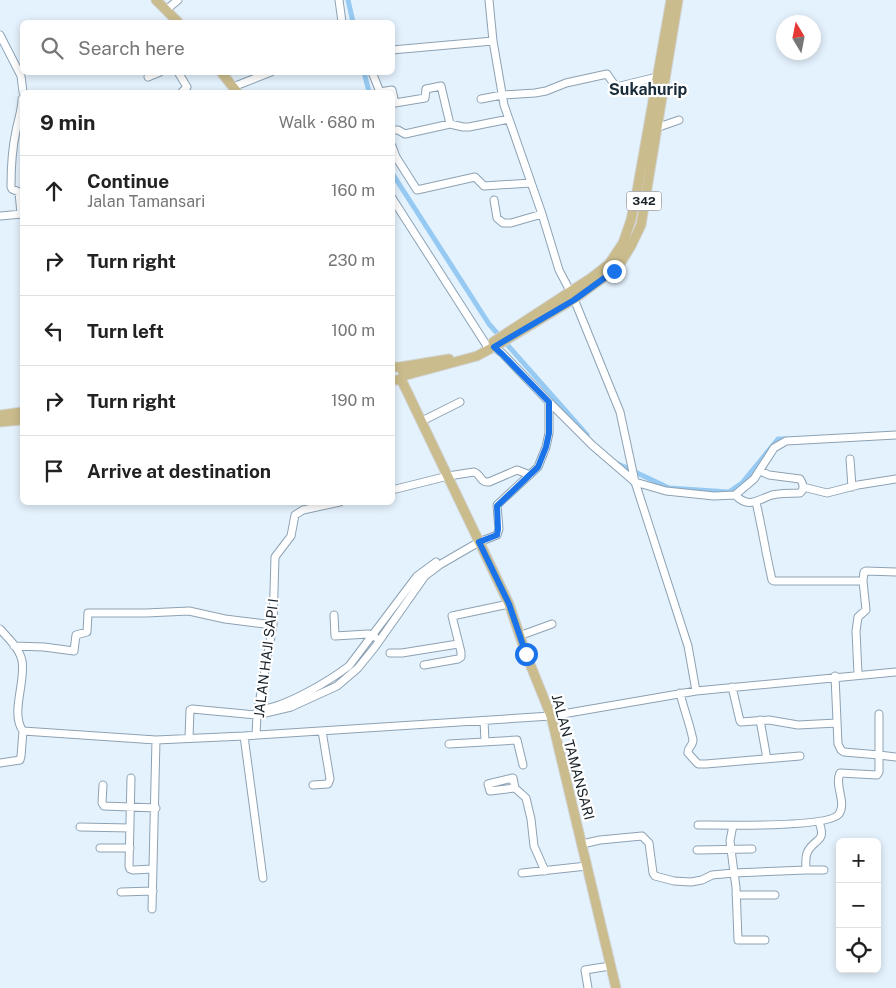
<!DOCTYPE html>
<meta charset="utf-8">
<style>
body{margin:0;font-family:"Public Sans",sans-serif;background:#f2f2f2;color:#222}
.controls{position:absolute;right:15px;bottom:15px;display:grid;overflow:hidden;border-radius:8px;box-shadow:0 2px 8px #0003}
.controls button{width:45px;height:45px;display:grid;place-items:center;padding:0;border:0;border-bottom:1px solid #e0e0e0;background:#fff;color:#222;font:25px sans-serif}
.compass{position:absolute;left:776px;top:15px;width:45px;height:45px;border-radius:50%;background:#fff;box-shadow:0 2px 8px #0003;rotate:350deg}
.stop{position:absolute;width:15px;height:15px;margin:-11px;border:4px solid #1a73e8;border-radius:50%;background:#fff}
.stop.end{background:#1a73e8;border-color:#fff;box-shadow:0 1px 5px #0008}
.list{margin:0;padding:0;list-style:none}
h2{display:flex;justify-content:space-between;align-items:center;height:65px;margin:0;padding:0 20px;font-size:21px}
h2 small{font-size:16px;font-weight:400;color:#767676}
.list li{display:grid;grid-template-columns:32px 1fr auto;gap:15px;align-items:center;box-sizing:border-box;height:70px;padding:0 20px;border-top:1px solid #e0e0e0}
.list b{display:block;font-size:19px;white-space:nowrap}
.list p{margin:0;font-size:16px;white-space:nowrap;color:#767676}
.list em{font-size:16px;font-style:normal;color:#767676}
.icon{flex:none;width:28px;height:28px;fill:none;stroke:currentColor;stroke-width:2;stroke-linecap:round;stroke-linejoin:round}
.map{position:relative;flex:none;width:896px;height:988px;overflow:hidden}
.search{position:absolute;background:#fff;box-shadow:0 2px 8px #0003;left:20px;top:20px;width:375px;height:55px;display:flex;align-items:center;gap:12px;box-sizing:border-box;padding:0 18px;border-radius:8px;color:#767676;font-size:19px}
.panel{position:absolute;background:#fff;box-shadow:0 2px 8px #0003;left:20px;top:90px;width:375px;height:415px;border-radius:8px}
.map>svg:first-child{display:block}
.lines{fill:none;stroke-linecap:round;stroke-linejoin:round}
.canal{stroke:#97caf2;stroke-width:5}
.minor-casing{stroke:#8ca2b4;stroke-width:9}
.major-casing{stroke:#d1d3d4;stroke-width:11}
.minor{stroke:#fff;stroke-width:7}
.major{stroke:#cabc8c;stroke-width:9}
.route{stroke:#1a73e8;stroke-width:6}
.labels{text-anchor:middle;stroke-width:4.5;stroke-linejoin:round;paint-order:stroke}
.shield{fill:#fff;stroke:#5e6469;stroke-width:1}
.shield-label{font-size:12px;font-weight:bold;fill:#192229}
.street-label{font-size:14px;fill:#192229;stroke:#fff}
.quarter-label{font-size:16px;font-weight:bold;fill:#192c3a;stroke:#fff}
</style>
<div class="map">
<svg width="896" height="988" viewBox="0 0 896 988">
<rect width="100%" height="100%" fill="#e4f2fd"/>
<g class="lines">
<path class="canal" d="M 348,0 L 353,22
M 364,72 L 369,92
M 392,173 L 489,324 L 587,435
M 616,463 L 669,488 L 729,492 L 742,483 L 778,439 L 788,439"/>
<defs>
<path id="minor" d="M 339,0 L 342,22
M 489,0 L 493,41 L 504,105 L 542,214 L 559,270 L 570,291
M 166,10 L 178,0
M 0,35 L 21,76 L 23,92
M 392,50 L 493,41
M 178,72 L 187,87 L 182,92
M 372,72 L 380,92 L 392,90 L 395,103 L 425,98 L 426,89 L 441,86 L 450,124
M 148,77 L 160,72
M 233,87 L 271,72
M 481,99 L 502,95 L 535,93 L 546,91 L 566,83 L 607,74 L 616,87 L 657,77
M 656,128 L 679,120
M 392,130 L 398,130 L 405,134 L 450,124 L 463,127 L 469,127 L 509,119
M 392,146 L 396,157 L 417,190 L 475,177 L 484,186 L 531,183
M 392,198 L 487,346
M 494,200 L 497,218 L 503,223 L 511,223 L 542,214
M 21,214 L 19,192 L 12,189 L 11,187 C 11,168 12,149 16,131 C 18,120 22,110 22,99
M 0,216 L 22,214
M 574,299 L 620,412 L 635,482 L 688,646 L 696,691
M 549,402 L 592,445 L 635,482 L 666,491 L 714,496 L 735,495 L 754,479 L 774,448 L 786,441 L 896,435
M 422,421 L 460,402
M 850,459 L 852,487
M 803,487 L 827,493 L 858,485 L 896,479
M 392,490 L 448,476 L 474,472 C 481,474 480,483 489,482 L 517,470 L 530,475
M 735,495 C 749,509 757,500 772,495 C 781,493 791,493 800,493 C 805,489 803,483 800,479 L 769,475 L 760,471
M 756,502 C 762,528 766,554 772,580 L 774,581 L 863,581 L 864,572 L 866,571 L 896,572
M 334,615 L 335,636 L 368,634 L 373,635 L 375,637
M 0,629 C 8,638 20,649 22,661 C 26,681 10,714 23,731 L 156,740 L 244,736 L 551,716 L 696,691 L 896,672
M 519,636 L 552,624
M 14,646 L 44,647 L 74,651 L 76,635 L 87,632 L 88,613 L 146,613 L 189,611 L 225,619 L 273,625
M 390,653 L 402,653 L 458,644
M 424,665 L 458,659 L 461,657 L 461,652 L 452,616 L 509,604
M 858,674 L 856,631 L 858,617 L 866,610 L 863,581
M 835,676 L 838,744 L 841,750 L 844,752 L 879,755 L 879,714
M 732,687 L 740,721 L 741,722 L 769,720 L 798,725 L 837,723
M 680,693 C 684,710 690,724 693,740 C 693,746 687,748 688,753 L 698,764 L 706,764 L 800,756
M 264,709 C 289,705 329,681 349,666 L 417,576 L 436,562
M 760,720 L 767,759
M 484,721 L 485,741
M 256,735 L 257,715 L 273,625 L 275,557 L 291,536 L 295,515 L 303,510 L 340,502
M 244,736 L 263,878
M 189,738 L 190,710 L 192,709 L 257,715 L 291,707 L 337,686 L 358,668 L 375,647 L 425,576 L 441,564 L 479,542 L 497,535 L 499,529 L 497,505 L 538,467 L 546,447 L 549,433 L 549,402 L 502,353 L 494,347
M 449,744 L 517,740 L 523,765
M 0,763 L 20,760 L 21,756 L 23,731
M 131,778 L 129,866 L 130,869 L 133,870 L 153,869
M 103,785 L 102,803 L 104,806 L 156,808
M 313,785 L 328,784 L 330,779 L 322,731
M 515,788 L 513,778 L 488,784 L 490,791 L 515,788 L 526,798 L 531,819 L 534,846 L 545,871
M 698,825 C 719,825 829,828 839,814 C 847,802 834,786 840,773 L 877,775 L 879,772 L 879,755 L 896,757
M 80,827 L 130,828
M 582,844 L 600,840 L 642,836 L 649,843 L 653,873 L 655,876 L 674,881 L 691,882 L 702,880 L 712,875 L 734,873 L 730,841 L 733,825
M 100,848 L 130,848
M 697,850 L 752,849
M 806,870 L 824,870
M 522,873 L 587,866
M 121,892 L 153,891
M 736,895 L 775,895
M 152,909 L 156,740
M 765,940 L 738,940 L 736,887 L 734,873 L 806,870 C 806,865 805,859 807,853 C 814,837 827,844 819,822
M 588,988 L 585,970 L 610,966"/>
<path id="major" d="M 156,0 L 178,22
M 221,72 L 237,92
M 493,342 L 591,278 L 609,264 L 623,243 L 631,220 L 637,191 L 671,0
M 392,367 L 400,367 L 404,373 L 403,377 L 399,380 L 392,380
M 400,367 L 449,359
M 403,376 L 477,356 L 501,343 L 574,299 L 618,267 L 631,246 L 641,225 L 678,0
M 401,379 L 509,604 L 526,654 L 551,716 L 616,988
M 0,415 L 22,412
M 0,422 L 22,420"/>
</defs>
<use href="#minor" class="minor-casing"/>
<use href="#major" class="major-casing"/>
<use href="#minor" class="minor"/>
<use href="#major" class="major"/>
</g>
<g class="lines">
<path class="route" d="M 526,654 L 509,604 L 479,542 L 497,535 L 498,529 L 497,506 L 538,467 L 546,447 L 549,433 L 549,402 L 502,354 L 494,347 L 574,300 L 614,271"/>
</g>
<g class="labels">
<rect class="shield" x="626.5" y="191.5" width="35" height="19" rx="4"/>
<g class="shield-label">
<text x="644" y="205">342</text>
</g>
<g class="street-label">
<text transform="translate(266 658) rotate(-83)" y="5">JALAN HAJI SAPI I</text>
<text transform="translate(573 757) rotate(75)" y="5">JALAN TAMANSARI</text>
</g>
<g class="quarter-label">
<text x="648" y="95">Sukahurip</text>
</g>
</g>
</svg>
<div class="controls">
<button>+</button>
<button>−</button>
<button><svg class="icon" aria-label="locate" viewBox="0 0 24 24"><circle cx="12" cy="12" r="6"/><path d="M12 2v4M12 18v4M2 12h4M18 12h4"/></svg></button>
</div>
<svg class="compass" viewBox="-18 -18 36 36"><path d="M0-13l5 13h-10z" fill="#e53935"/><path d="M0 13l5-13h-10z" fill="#767676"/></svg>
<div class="stop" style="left:526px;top:654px"></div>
<div class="stop end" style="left:614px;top:271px"></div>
<div class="search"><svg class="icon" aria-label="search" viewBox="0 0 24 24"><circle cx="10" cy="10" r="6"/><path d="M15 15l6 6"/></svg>Search here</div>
<section class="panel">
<h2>9 min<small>Walk · 680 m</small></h2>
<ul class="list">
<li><svg class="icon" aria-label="ahead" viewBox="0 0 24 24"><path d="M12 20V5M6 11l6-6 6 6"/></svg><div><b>Continue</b><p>Jalan Tamansari</p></div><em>160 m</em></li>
<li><svg class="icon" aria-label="right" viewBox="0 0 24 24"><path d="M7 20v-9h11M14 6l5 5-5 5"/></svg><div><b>Turn right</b></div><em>230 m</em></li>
<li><svg class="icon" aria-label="left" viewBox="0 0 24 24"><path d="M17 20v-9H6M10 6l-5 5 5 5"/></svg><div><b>Turn left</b></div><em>100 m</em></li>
<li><svg class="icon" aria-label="right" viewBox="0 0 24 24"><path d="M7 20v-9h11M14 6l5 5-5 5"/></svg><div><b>Turn right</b></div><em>190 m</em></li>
<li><svg class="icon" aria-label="arrive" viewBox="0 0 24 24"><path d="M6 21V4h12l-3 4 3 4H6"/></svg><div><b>Arrive at destination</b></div></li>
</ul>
</section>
</div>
